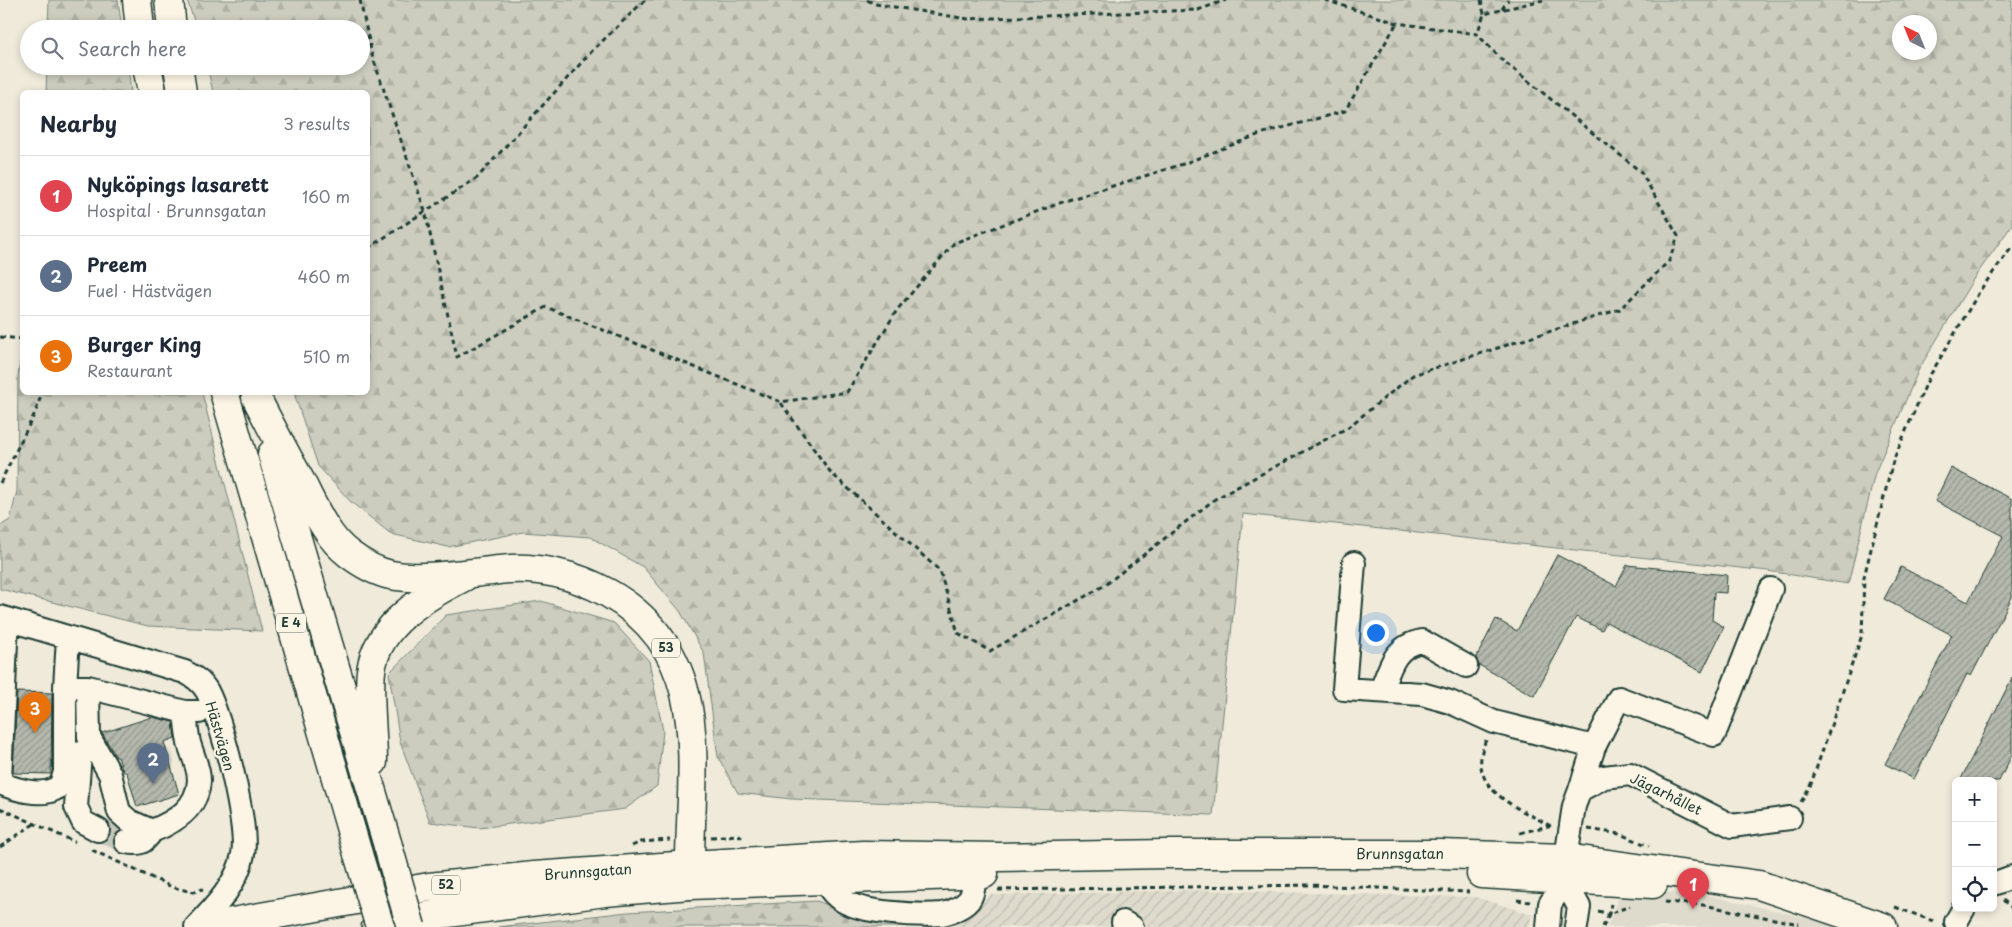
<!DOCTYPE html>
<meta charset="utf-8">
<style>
body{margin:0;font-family:"Playpen Sans",sans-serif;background:#f2f2f3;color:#1f2937}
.controls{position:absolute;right:15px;bottom:15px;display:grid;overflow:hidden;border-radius:8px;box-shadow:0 2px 8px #0003}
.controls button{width:45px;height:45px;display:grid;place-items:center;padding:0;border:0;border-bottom:1px solid #e0e1e3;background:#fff;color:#1f2937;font:25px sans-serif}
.compass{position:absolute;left:1892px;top:15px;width:45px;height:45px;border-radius:50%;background:#fff;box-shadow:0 2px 8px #0003;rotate:317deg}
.you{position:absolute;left:1375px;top:632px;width:18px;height:18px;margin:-12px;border:4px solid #fff;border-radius:50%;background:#1a73e8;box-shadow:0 0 0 8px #1a73e833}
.badge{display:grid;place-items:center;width:32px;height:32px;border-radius:50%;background:#0f766e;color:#fff;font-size:16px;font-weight:700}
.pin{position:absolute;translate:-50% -41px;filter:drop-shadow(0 1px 2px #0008)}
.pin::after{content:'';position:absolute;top:26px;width:18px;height:15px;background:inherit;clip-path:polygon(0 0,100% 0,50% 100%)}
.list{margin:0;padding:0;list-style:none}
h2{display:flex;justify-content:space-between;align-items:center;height:65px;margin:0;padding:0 20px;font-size:21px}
h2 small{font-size:16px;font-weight:400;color:#747a83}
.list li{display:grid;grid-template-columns:32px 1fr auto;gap:15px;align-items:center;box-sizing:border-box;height:80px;padding:0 20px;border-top:1px solid #e0e1e3}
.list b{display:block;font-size:19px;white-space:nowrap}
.list p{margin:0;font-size:16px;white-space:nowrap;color:#747a83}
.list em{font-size:16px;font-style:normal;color:#747a83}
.icon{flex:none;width:28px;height:28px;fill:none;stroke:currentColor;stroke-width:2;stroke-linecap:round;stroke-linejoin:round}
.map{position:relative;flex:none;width:2012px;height:927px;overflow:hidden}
.search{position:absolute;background:#fff;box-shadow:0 2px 8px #0003;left:20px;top:20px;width:350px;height:55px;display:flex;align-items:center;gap:12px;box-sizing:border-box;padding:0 18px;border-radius:28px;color:#747a83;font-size:19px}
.panel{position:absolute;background:#fff;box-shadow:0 2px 8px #0003;left:20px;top:90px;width:350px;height:305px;border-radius:8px}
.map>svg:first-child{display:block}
.built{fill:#dedbcc}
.industrial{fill:url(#industrial-furrows)}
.forest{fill:url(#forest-firs);stroke:#76857a;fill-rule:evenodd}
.building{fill:url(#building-hatch);stroke:#1f3d34}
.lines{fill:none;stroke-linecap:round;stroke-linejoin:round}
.minor-tunnel{stroke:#c5c7b9;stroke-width:22;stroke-dasharray:22 11;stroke-linecap:butt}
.minor-casing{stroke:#1f3d34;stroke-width:26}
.major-casing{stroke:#1f3d34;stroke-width:31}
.highway-casing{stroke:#1f3d34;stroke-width:31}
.path{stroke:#1f3d34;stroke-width:3;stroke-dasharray:5 4;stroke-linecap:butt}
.minor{stroke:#fcf5e5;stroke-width:22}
.major{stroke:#fcf5e5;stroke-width:28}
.highway{stroke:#fcf5e5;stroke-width:28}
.highway-bridge-casing{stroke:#1f3d34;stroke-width:31;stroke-linecap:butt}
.highway-bridge{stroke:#fcf5e5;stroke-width:28}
.labels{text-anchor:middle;stroke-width:4.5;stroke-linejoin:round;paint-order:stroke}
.shield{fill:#fcf5e5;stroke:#617469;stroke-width:1}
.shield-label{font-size:12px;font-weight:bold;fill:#1f3d34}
.street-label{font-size:14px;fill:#1f3d34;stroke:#fcf5e5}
</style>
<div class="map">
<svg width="2012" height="927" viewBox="0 0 2012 927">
<defs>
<pattern id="industrial-furrows" width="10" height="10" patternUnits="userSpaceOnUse" patternTransform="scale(1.25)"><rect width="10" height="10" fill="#dedbcc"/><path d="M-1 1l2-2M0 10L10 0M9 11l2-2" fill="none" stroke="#bebdb0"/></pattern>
<pattern id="forest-firs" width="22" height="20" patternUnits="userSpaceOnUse" patternTransform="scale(1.25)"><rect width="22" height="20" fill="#cccdbf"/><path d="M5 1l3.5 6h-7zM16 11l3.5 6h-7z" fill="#afb1a5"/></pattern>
<pattern id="building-hatch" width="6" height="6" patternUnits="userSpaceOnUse" patternTransform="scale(1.25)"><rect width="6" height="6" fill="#b5b9ad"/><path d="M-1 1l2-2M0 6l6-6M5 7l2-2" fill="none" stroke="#93988e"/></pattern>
</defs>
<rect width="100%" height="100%" fill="#efeada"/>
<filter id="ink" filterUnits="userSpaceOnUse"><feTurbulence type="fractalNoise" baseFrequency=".02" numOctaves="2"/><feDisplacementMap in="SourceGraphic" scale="10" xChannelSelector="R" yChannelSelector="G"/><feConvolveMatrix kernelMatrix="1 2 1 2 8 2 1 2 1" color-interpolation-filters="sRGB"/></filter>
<g filter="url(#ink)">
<path class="built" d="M 1622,890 L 1707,895 L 1847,927 L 1607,927 Z"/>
<path class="industrial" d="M 1198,890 L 1475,897 L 1532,914 L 1529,927 L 954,927 L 990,895 Z"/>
<path class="forest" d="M 49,0 L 118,0 L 122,29 L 48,29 Z
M 187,0 L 2012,0 L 2012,225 L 1974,278 L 1919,369 L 1875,473 L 1848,584 L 1768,571 L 1243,514 L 1213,815 L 792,799 L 738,793 L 718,757 L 704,653 L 680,611 L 643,567 L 590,537 L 523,532 L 448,547 L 391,534 L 351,502 L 318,466 L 294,393 L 368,392 L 368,92 L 213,92 L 207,66 L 361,66 L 361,29 L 197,29 ZM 1900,22 L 1930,22 L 1930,52 L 1900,52 Z
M 47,66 L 128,66 L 131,92 L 46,92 Z
M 22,348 L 22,392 L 202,393 L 262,631 L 148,626 L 0,589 L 0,526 L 10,520 L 17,491 L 18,376 Z
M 541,601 L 614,623 L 649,661 L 663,731 L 657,786 L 625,809 L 479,828 L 430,822 L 400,742 L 389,673 L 446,615 Z
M 817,901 L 856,916 L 898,927 L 498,927 L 628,912 Z"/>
<path class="building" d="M 1951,468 L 2012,499 L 2012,597 L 1971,676 L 1967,674 L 1914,779 L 1885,764 L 1952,635 L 1884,599 L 1901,567 L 1968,602 L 2003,536 L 1935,501 Z
M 1557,555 L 1616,586 L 1627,565 L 1727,575 L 1726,593 L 1714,592 L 1712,620 L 1724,627 L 1702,672 L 1606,622 L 1602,630 L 1576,617 L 1534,696 L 1479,665 L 1476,658 L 1496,619 L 1517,631 Z
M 2012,678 L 2012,755 L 1999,781 L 1960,781 Z
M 17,692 L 52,693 L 51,774 L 13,773 Z
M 152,717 L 173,722 L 175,738 L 164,742 L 179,794 L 137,807 L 127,773 L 123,771 L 118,757 L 116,757 L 102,733 Z
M 108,822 L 120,831 L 116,834 L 113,843 L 106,840 L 111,830 Z"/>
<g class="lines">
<path class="minor-tunnel" d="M 98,830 L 126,842"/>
<defs>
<path id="minor" d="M 1354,563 L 1344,689 L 1422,694 L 1450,702 L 1494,722 L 1594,747 L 1580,790
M 0,617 L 185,672 C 194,677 201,681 207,691 C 221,717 249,827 243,854 C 238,883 215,907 196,927
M 75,687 L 88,687 L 185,712 L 199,712
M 88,687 L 89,737 L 110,774 L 119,812 L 129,821 L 152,831 C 175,822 198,808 199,780 C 199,768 192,754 189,743 C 187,733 186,722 185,712
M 1381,691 C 1390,667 1394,646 1422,641 L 1466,666
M 1594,747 L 1619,698 L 1714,735 L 1771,589
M 80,753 L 76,807 L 83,822 L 98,830
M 0,780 L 7,619
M 0,783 C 14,789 40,797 55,789 C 62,786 63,778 65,772 L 65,687 L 68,638
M 126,842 C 140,845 144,843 152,831
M 1566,858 L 1574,806 L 1580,790 L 1604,777 L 1630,774 L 1732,826 L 1790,818
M 824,881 C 830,889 834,896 843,901 C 864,913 916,916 942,914 C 950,913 963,907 969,900 C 976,890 974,870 975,858
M 1993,884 L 2012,877
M 1123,922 L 1132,927
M 1956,922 L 1964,908
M 1548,927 L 1550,904 L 1565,881 L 1579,907 L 1576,927"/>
<path id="major" d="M 1481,874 L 1653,884
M 205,927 L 429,887 L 534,876 L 690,865 L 863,855 L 998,857 L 1166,854 L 1440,854 L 1566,858 L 1759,885 L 1883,927
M 376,927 L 433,915 L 605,892 L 690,885 L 984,874"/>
<path id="highway" d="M 137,0 L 140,29
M 169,0 L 172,29
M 147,66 L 152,92
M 178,66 L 182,92
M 224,392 L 358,854
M 256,397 C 270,425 285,453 300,480 C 313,505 326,537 349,554 C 361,563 376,572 391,575 C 418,581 471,573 499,570 C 536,565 576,575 608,593 C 721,657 687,779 690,885
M 272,454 L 388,846
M 373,762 C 373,734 368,697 371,671 C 377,624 426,596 464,577"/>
</defs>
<use href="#minor" class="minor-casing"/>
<use href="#major" class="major-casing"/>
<use href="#highway" class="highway-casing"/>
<path class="path" d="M 360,0 L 372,55 L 425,211 L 457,357 L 546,307 L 781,402 L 847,392 L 897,310 L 954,243 L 1068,200 L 1183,164 L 1260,134 L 1345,111 L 1397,23
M 867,0 L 876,4 L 968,19 L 1198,10 L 1226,0
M 1325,0 L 1397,23 L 1477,34 L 1484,14 L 1543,0
M 1481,0 L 1484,14
M 1502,9 L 1508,0
M 368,248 L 477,178 L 592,51 L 645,0
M 0,337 L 22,339
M 781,403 L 831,473 L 940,571 L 958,633 L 990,651 L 1105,585 L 1215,499 L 1347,428 L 1413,375 L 1620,309 L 1669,261 L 1678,236 L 1641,172 L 1501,59 L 1477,34
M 0,483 L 36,411 L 42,392
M 1486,740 C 1464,788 1516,807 1549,825
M 1801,802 L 1811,784 L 1862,635 L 1864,577 L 1893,461 L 1929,377 L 1981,289 L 2012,247
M 0,808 L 75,842
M 1588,829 L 1620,834 L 1649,846
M 1520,833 L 1552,825
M 711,837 L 738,835 L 746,839
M 632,846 L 641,842 L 670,840
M 0,847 L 34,824
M 92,850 L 172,887 L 193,892 L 203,889
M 998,890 L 1310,885 L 1469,892
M 1517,900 L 1530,902
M 2003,900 L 2012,908
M 1665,902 L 1703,905 L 1799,924
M 1895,907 L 1936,922
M 1598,911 L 1609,914 L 1611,904
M 1603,927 L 1609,914 L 1630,906"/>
<use href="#minor" class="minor"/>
<use href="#major" class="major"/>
<use href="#highway" class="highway"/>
<defs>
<path id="highway-bridge" d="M 388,846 L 411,927
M 358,854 L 380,927"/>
</defs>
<use href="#highway-bridge" class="highway-bridge-casing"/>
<use href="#highway-bridge" class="highway-bridge"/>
</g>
</g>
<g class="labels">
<g class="shield">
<rect x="276" y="613.5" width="30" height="19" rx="4"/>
<rect x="652" y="638.5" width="28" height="19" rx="4"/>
<rect x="432" y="875.5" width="28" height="19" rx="4"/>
</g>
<g class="shield-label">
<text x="291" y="627">E 4</text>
<text x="666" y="652">53</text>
<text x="446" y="889">52</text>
</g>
<g class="street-label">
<text transform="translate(220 736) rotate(74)" y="5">Hästvägen</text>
<text transform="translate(1666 794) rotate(26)" y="5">Jägarhållet</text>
<text x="1400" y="859">Brunnsgatan</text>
<text transform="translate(588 872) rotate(-4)" y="5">Brunnsgatan</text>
</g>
</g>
</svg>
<div class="controls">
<button>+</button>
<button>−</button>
<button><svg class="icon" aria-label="locate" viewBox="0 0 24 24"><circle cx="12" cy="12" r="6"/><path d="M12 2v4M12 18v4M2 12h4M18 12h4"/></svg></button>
</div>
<svg class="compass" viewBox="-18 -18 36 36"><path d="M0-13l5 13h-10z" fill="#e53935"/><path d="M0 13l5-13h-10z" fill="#747a83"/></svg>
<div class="you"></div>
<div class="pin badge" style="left:1693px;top:909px;background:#e0444e">1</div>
<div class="pin badge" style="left:153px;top:784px;background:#5c6f8a">2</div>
<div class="pin badge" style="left:35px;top:733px;background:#e8710a">3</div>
<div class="search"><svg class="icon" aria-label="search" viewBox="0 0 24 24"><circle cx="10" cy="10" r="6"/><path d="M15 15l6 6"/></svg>Search here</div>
<section class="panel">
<h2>Nearby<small>3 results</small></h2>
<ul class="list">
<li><span class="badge" style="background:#e0444e">1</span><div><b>Nyköpings lasarett</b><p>Hospital · Brunnsgatan</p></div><em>160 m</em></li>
<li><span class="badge" style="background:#5c6f8a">2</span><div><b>Preem</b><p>Fuel · Hästvägen</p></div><em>460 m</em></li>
<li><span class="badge" style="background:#e8710a">3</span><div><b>Burger King</b><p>Restaurant</p></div><em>510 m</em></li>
</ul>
</section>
</div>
